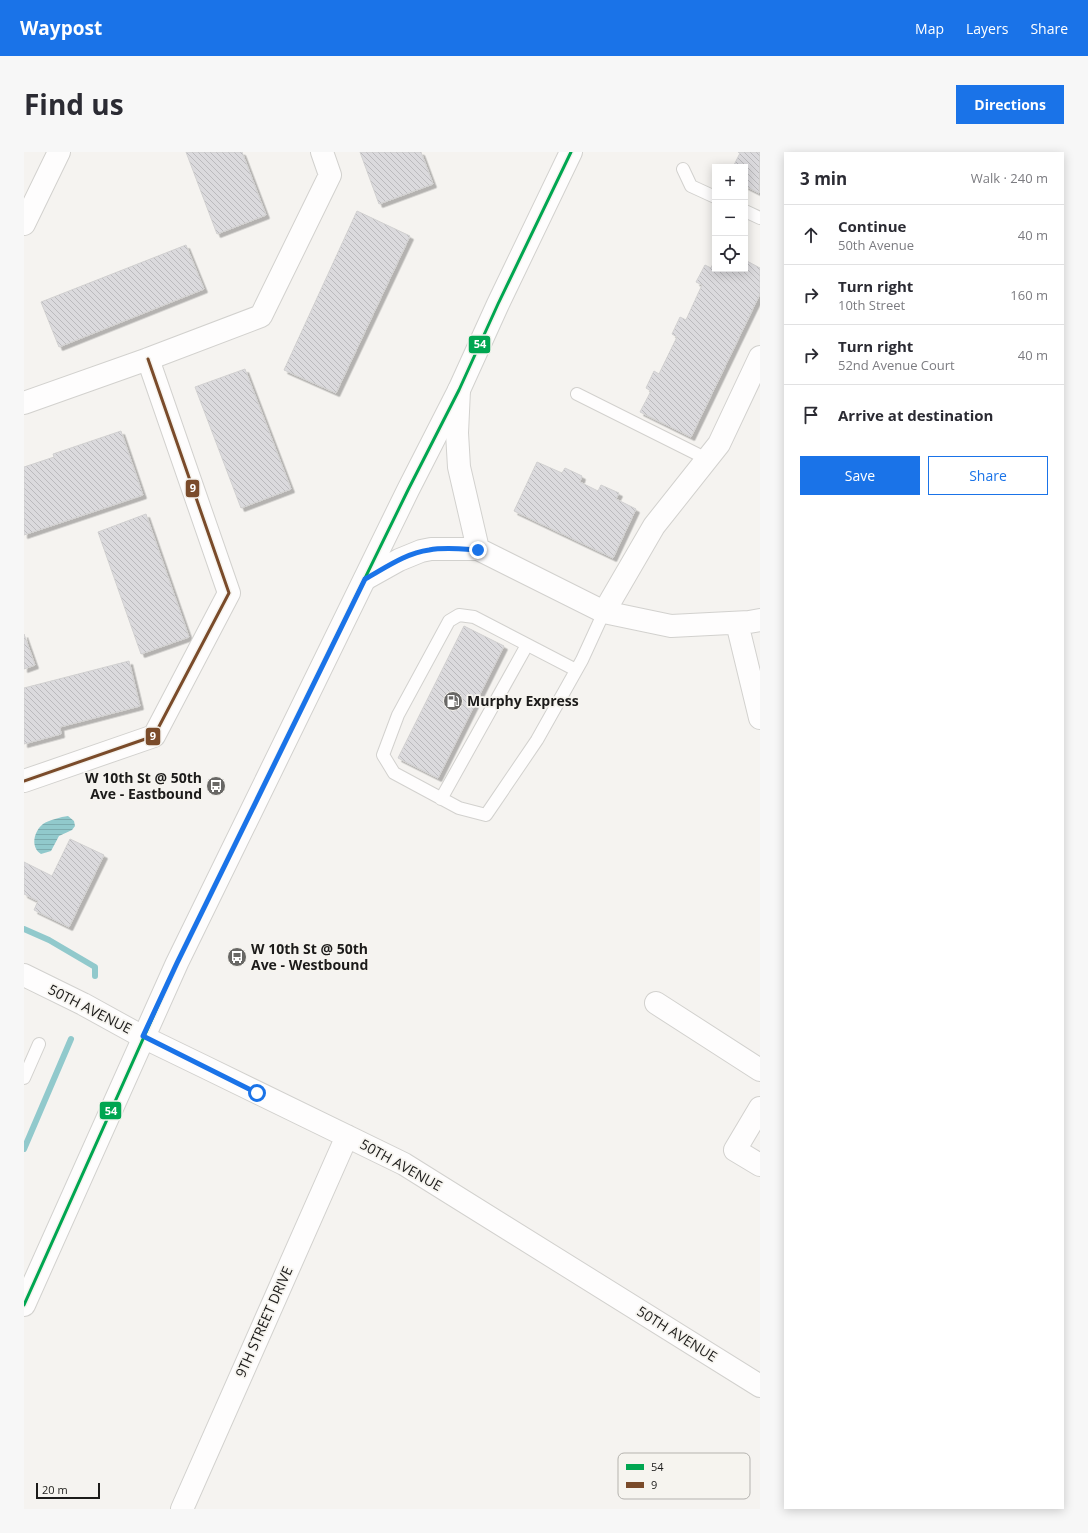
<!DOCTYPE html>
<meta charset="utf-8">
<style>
body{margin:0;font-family:"Open Sans",sans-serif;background:#f7f7f7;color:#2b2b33}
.controls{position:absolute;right:12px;top:12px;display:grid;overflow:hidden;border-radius:0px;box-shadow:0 2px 10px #0003}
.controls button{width:36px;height:36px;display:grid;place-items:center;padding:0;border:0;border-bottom:1px solid #e1e1e2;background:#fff;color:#2b2b33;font:20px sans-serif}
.scale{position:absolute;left:12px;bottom:10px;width:64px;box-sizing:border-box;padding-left:4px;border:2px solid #1c1b1a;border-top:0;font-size:11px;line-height:14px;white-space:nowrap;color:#1c1b1a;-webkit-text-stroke:3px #f6f4ef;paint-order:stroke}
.stop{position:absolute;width:12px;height:12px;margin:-9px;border:3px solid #1a73e8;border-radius:50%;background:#fff}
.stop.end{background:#1a73e8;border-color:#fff;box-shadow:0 1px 4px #0008}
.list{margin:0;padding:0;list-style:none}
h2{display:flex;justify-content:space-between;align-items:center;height:52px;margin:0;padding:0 16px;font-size:17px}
h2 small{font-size:13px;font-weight:400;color:#7c7c81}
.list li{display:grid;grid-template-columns:26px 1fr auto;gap:12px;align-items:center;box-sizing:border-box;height:60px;padding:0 16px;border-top:1px solid #e1e1e2}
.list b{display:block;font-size:15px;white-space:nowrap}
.list p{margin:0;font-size:13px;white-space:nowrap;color:#7c7c81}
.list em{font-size:13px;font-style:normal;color:#7c7c81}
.actions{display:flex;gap:8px;padding:12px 16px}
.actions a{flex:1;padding:9px 0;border:1px solid #1a73e8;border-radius:0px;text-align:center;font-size:14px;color:#1a73e8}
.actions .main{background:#1a73e8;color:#fff}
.icon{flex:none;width:22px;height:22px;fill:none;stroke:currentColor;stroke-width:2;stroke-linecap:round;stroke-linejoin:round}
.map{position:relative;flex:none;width:736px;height:1357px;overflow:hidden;border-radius:0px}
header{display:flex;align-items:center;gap:24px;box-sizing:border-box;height:56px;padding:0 20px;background:#1a73e8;color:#fff}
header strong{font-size:19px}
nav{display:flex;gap:22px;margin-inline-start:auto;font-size:14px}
.intro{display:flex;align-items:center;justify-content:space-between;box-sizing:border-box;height:96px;padding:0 24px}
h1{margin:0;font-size:28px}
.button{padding:10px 18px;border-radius:0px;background:#1a73e8;color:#fff;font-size:14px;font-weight:700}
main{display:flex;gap:24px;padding:0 24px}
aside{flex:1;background:#fff;border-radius:0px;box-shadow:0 2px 10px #0003}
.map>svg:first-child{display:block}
.water{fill:url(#water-rules)}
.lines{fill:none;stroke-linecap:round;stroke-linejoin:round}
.stream{stroke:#91c9cc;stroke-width:6}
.building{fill:url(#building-back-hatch);stroke:#d1d0d0;filter:url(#shadow)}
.lane-casing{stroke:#d2d1ce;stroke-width:14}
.street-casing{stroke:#d2d1ce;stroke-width:24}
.primary-casing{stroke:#d2d1ce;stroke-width:24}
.lane{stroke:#fefdfd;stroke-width:12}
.street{stroke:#fefdfd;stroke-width:22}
.primary{stroke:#fefdfd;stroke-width:22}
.bus-1-casing{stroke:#f6f4ef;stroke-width:6}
.bus-2-casing{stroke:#f6f4ef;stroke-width:6}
.bus-1{stroke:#00a651;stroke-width:3}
.bus-2{stroke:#7a4b2a;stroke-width:3}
.route{stroke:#1a73e8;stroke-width:5}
.labels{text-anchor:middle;stroke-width:3.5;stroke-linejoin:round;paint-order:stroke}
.poi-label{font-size:14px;font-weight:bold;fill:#1c1b1a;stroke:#f6f4ef;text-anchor:start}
.street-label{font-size:14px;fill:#1c1b1a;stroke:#f6f4ef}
.key{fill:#f6f4ef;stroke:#b5b3af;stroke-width:1}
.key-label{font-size:11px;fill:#1c1b1a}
.line-badge{stroke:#f6f4ef;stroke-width:1.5}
.badge-label{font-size:11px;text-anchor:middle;font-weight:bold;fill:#fff}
</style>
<header>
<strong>Waypost</strong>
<nav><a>Map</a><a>Layers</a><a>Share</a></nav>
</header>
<div class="intro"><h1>Find us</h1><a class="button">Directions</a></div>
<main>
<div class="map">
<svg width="736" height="1357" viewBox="0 0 736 1357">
<defs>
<pattern id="water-rules" width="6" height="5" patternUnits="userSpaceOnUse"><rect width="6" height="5" fill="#91c9cc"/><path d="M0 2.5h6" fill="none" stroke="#7cacaf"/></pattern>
<pattern id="building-back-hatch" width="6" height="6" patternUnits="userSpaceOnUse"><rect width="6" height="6" fill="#dbdadd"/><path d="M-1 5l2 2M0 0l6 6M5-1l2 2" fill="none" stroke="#bbbabd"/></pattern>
<filter id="shadow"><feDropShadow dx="3.5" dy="3.5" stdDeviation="0" flood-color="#0004"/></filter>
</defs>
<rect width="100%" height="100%" fill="#f5f3f0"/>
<path class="water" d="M 44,664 L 50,669 L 51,674 L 48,678 L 35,684 L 27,699 L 17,702 C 6,695 10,679 19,672 C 25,668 37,665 44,664 Z"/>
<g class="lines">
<path class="stream" d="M 0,777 L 25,788 L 71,815 L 71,824
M 0,997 L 47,887"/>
</g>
<path class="building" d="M 162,0 L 218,0 L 242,63 L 193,82 Z
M 336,0 L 397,0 L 409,32 L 355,52 Z
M 714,0 L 736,0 L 735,41 L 721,34 L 721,15 L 709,15 L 716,1 Z
M 333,59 L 386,84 L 312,241 L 260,218 Z
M 162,93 L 180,137 L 35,195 L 17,150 Z
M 691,107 L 691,117 L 721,117 L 721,108 L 736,116 L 736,142 L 667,285 L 616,260 L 627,239 L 622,236 L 630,219 L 635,222 L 653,185 L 648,182 L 656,165 L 662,168 L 678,133 L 672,130 L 681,113 L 687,116 Z
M 221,217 L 267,337 L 217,356 L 171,235 Z
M 97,279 L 119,343 L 0,383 L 0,315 L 30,305 L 29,302 Z
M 513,310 L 538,321 L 541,316 L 558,324 L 556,330 L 574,339 L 577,333 L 595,341 L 592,347 L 612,357 L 589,406 L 490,359 Z
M 122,362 L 165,485 L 117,502 L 74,380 Z
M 440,474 L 480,494 L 414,626 L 374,606 Z
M 0,482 L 11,513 L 0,517 Z
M 105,509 L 116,554 L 36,575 L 37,582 L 0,592 L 0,536 Z
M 46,687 L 80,703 L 45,775 L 10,758 L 14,749 L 0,742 L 0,710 L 28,724 Z"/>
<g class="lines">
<defs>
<path id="lane" d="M 659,17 L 667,34 L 691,45
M 721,59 L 736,66
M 553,242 L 683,307
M 552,518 L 450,465 L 435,463 L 425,469 L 374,563 L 359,603 L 370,621 L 435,656 L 462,663 L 513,588 L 558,508 L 580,460
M 417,647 L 503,493
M 0,926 L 15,892"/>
<path id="street" d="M 0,72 L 35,0
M 435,238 L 433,281 L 435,315 L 454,397
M 0,251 L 124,207 L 237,164 L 306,23 L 298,0
M 341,427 L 375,408 L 397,399 L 407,397 L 454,397 L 580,460 L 647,474 L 725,470 L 736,468
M 580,460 L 630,374 L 695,292 L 736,205
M 713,471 L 736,566
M 0,629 L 130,584 L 205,441 L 124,207
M 0,823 L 59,852 L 119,885 L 185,917 L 380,1012 L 736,1234
M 632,851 L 736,918
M 736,956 L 711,998 L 736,1013
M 158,1357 L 323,984"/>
<path id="primary" d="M 0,1153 L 153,811 L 384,338 L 435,238 L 474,152 L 547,0"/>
</defs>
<use href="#lane" class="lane-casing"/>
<use href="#street" class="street-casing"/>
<use href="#primary" class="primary-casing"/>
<use href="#lane" class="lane"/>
<use href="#street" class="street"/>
<use href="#primary" class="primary"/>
<defs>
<path id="bus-1" d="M 0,1153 L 153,811 L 384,338 L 435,238 L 474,152 L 547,0"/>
<path id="bus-2" d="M 0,629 L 130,584 L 205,441 L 124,207"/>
</defs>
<use href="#bus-1" class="bus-1-casing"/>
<use href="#bus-2" class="bus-2-casing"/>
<use href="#bus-1" class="bus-1"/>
<use href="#bus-2" class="bus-2"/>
</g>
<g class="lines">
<path class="route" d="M 233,941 L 119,884 L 153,811 L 341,427 C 361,416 382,401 405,398 C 421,395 438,397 454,398"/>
</g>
<defs>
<symbol id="fuel-disc" viewBox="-11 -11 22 22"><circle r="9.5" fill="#686765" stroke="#f6f4ef"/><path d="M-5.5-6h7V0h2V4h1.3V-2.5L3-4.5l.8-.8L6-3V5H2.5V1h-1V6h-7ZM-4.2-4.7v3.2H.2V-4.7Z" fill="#fff"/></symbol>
<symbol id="bus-disc" viewBox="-11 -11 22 22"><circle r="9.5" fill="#686765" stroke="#f6f4ef"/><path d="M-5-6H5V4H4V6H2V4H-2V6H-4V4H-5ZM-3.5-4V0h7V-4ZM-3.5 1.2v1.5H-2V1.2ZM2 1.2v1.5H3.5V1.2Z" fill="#fff"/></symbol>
</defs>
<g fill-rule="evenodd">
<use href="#fuel-disc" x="418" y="538" width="22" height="22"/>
<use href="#bus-disc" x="181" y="623" width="22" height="22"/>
<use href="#bus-disc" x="202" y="794" width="22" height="22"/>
</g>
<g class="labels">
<g class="poi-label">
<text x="443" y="554">Murphy Express</text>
<text x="178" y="631" text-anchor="end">W 10th St @ 50th<tspan x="178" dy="16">Ave - Eastbound</tspan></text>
<text x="227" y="802">W 10th St @ 50th<tspan x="227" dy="16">Ave - Westbound</tspan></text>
</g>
<g class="street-label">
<text transform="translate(66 857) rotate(27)" y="5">50TH AVENUE</text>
<text transform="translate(377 1013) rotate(29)" y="5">50TH AVENUE</text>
<text transform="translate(240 1170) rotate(-66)" y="5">9TH STREET DRIVE</text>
<text transform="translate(653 1182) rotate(32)" y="5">50TH AVENUE</text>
</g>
</g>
<rect x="594" y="1301" width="132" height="46" rx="6" class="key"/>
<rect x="602" y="1312" width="18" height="6" fill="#00a651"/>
<rect x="602" y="1330" width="18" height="6" fill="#7a4b2a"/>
<g class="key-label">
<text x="627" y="1319">54</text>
<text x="627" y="1337">9</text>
</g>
<g class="line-badge">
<rect x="444" y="183" width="23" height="19" rx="4" fill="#00a651"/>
<rect x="161" y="327" width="15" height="19" rx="4" fill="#7a4b2a"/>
<rect x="121" y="575" width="16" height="19" rx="4" fill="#7a4b2a"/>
<rect x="75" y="949" width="23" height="19" rx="4" fill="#00a651"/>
</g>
<g class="badge-label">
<text x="456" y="196">54</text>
<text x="169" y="340">9</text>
<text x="129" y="588">9</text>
<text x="87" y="963">54</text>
</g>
</svg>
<div class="controls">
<button>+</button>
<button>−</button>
<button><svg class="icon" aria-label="locate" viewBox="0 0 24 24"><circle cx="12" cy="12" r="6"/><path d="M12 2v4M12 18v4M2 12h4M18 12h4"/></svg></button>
</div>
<div class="scale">20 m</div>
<div class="stop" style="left:233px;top:941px"></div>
<div class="stop end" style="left:454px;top:398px"></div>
</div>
<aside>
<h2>3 min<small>Walk · 240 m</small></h2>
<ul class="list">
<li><svg class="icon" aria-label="ahead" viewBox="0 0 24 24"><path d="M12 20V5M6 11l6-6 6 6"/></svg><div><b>Continue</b><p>50th Avenue</p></div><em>40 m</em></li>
<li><svg class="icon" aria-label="right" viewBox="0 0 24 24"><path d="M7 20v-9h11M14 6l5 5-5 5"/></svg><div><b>Turn right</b><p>10th Street</p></div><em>160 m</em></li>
<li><svg class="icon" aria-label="right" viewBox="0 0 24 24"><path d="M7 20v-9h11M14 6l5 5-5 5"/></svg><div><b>Turn right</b><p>52nd Avenue Court</p></div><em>40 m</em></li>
<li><svg class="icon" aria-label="arrive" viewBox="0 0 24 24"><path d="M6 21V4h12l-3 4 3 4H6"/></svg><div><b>Arrive at destination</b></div></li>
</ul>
<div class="actions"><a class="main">Save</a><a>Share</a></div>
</aside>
</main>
